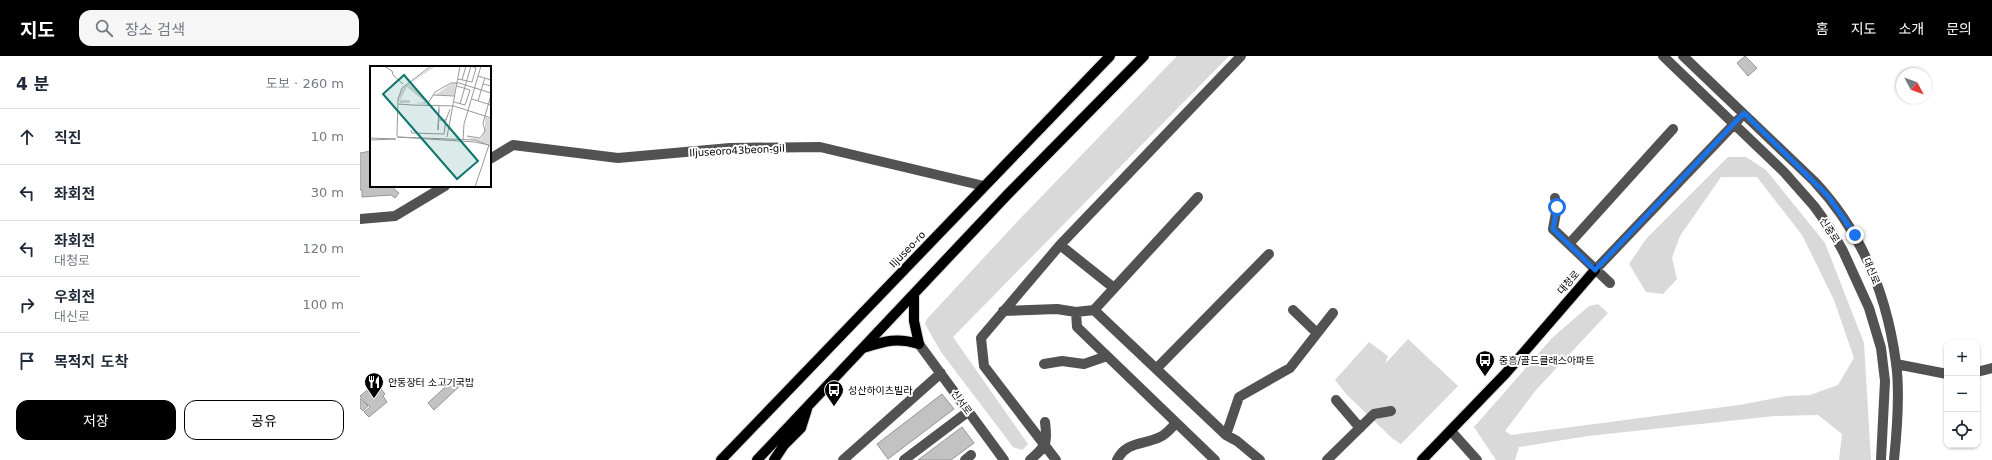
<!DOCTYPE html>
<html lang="ko">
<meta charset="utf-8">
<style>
body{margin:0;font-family:"DejaVu Sans","Noto Sans KR",sans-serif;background:#f6f6f7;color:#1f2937}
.controls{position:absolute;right:12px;bottom:12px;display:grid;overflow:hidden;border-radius:8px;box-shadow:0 1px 3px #0004}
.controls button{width:36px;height:36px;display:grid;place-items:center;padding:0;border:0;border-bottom:1px solid #e0e1e3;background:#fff;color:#1f2937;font:20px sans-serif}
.compass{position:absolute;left:1536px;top:12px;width:36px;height:36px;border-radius:50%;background:#fff;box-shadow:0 1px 3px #0004;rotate:131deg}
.stop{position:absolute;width:12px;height:12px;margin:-9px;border:3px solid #1a73e8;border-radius:50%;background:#fff}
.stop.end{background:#1a73e8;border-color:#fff;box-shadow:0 1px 4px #0008}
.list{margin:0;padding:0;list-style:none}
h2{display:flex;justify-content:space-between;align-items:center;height:52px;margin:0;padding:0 16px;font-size:17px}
h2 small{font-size:13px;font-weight:400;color:#747a83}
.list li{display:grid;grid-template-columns:26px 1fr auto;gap:12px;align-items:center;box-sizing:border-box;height:56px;padding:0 16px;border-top:1px solid #e0e1e3}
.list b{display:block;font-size:15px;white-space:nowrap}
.list p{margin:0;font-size:13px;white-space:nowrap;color:#747a83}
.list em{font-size:13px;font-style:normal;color:#747a83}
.actions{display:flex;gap:8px;padding:12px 16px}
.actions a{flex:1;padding:9px 0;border:1px solid #000;border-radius:12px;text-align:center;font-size:14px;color:#000}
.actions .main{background:#000;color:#fff}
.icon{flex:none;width:22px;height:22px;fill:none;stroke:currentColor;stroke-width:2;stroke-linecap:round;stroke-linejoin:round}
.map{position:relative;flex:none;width:1632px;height:404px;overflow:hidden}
header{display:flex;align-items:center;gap:24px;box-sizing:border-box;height:56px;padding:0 20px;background:#000;color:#fff}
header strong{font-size:19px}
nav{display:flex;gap:22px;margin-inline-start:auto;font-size:14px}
.search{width:280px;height:36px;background:#f6f6f7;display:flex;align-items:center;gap:10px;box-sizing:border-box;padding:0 14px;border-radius:12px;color:#747a83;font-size:15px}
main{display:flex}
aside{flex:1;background:#fff}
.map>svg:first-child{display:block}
.green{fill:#d9d9d9}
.building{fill:#c2c2c2;stroke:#969696}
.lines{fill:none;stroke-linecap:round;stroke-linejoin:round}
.major-casing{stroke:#dbdbdb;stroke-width:12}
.minor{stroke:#525252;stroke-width:10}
.major{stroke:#000;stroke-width:10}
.route{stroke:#1a73e8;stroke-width:5}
.labels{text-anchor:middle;stroke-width:4;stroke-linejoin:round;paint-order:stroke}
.street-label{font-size:10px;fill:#000;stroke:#fff}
.poi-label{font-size:10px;fill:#000;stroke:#fff;text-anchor:start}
.inset-road{fill:none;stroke:#999;stroke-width:1}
.view{fill:#0f766e;fill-opacity:0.15;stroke:#0f766e;stroke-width:2}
.inset-edge{fill:none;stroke:#000;stroke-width:2}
</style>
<header>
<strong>지도</strong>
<div class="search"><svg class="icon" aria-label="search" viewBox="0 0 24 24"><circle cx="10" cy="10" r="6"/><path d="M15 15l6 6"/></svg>장소 검색</div>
<nav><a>홈</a><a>지도</a><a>소개</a><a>문의</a></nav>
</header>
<main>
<aside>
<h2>4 분<small>도보 · 260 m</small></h2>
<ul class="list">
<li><svg class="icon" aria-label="ahead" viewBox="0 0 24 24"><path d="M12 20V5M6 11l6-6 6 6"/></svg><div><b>직진</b></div><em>10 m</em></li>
<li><svg class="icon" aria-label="left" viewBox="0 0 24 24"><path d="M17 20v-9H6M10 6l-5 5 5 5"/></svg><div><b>좌회전</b></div><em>30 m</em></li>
<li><svg class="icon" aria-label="left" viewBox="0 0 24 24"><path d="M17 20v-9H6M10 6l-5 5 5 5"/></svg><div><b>좌회전</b><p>대청로</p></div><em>120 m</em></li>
<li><svg class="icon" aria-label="right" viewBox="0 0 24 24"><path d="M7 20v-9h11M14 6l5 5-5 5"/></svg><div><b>우회전</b><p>대신로</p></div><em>100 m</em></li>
<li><svg class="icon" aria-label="arrive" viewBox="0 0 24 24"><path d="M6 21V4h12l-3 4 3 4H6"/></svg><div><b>목적지 도착</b></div></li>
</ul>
<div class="actions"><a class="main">저장</a><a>공유</a></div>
</aside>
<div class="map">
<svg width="1632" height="404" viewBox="0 0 1632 404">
<rect width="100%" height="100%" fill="#fff"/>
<path class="green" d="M 817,0 L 869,0 L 593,281 L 668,388 L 662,394 L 653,391 L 581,296 L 565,268 L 566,264 L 655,168 Z
M 1368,101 L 1386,101 L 1406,114 L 1465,187 L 1504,287 L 1511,404 L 1479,404 L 1482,378 L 1458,359 L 1415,360 L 1228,380 L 1159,391 L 1155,404 L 1136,404 L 1114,371 L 1192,282 L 1229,250 L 1238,248 L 1248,257 L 1176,334 L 1145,375 L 1151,379 L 1379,349 L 1427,340 L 1450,339 L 1478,329 L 1494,302 L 1474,244 L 1442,179 L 1397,121 L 1361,121 L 1320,180 L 1312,202 L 1317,223 L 1303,238 L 1286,236 L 1269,208 L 1286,183 Z
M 1048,283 L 1098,330 L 1041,388 L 1033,383 L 987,339 L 975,324 L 1009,286 L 1028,300 L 1025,308 Z"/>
<path class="building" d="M 1385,0 L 1397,12 L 1388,20 L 1377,7 Z
M 11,95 L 11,130 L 34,130 L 34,133 L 39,137 L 35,142 L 31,139 L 2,141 L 2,134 L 0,134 L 0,97 Z
M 97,320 L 103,327 L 74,354 L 68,347 Z
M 16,327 L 25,338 L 23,340 L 27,346 L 9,361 L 4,356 L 10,351 L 0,340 Z
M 582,338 L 594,353 L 528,403 L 517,388 Z
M 0,342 L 8,350 L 3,355 L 0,352 Z
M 602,371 L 614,387 L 591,404 L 558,404 Z"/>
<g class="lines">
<defs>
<path id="major" d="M 554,239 L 554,265 L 559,288
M 503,292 C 525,285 537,281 559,288
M 361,404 L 750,0
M 397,404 L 648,138 L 784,0
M 414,404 L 424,389 L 441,372 L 447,353
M 1062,404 L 1146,317 L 1235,214"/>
</defs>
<use href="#major" class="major-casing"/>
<path class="minor" d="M 1303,0 L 1424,116 L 1454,150 L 1470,172 L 1483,195 L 1509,252 L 1521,292 L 1525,325 L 1521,404
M 1323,0 L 1454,125 C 1501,175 1527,239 1536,307 C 1540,335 1537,375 1534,404
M 130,103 L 153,89 L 258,102 L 370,92 L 460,91 L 624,130
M 1195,142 L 1197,151 L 1193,173 L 1250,227
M 0,163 L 35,160 L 85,130
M 1209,188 L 1313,73
M 700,189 L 754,232
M 1235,214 L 1379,63
M 734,254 L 838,141
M 933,254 L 957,277
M 643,255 L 697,253 L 716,256
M 559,288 L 644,404
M 684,308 L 702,305 L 724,308 L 747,300
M 1536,308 L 1587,318
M 796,313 L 909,198
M 1617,316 L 1632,312
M 976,344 L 1000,372
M 1091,375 L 1117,404
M 866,379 L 879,341 L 930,312 L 973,257
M 483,404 L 581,317
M 544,404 L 609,355
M 605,404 L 611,399
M 670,404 C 686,390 688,388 685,366
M 696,404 L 624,310 L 621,282 L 700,189 L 881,0
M 757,404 C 766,385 784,389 800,381 C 807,378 811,372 816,367
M 855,404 L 717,271 L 716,256 L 734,254 L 866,379 L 877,385 L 900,404
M 967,404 L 1014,358 L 1031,355"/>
<use href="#major" class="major"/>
</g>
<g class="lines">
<path class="route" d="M 1197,151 L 1193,173 L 1235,214 L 1384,57 L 1468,140 L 1495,179"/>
</g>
<defs>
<symbol id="bus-pin" viewBox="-11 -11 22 30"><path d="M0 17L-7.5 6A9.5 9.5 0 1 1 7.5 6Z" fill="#000" stroke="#fff"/><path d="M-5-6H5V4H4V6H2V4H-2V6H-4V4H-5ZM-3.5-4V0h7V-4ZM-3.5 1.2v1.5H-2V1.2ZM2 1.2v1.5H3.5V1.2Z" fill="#fff"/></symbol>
<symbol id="restaurant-pin" viewBox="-11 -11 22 30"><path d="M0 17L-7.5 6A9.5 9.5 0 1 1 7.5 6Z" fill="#000" stroke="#fff"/><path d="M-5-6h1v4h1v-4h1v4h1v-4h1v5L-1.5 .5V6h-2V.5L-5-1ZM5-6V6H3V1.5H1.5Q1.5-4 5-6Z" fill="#fff"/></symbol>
</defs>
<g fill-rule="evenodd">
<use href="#bus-pin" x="1114" y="293" width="22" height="30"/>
<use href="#restaurant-pin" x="3" y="315" width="22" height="30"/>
<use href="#bus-pin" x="463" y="323" width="22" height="30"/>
</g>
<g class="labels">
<g class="street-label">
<text transform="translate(377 94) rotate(-3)" y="4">Iljuseoro43beon-gil</text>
<text transform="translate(1470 174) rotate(57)" y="4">신중로</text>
<text transform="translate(547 193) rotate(-46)" y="4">Iljuseo-ro</text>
<text transform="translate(1512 215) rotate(67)" y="4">대신로</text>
<text transform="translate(1208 226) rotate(-49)" y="4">대청로</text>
<text transform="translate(602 346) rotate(54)" y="4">신서로</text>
</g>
<g class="poi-label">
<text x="1139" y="308">중흥/골드클래스아파트</text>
<text x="28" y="330">안동장터 소고기국밥</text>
<text x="488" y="338">성산하이츠빌라</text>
</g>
</g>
<g transform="translate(10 10)">
<rect width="121" height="121" fill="#fff"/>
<path d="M 63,0 L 66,0 L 39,18 L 57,34 L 56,38 L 44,37 L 55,36 L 37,21 L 30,34 L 40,34 L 40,37 L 30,37 L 29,34 L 30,28 L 34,21 ZM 86,17 L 84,29 L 65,29 L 81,18 ZM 115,51 L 121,53 L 121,79 L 95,71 L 111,73 L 115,65 Z" fill="#d9d9d9"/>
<path class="inset-road" d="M 14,0 L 22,5 L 23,9 L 33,18M 108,10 L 121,14M 115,12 L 113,18 L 121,20M 88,13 L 102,16 L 106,2 L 101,0M 92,14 L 96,0M 63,29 L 85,30M 102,33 L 121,39M 108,35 L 113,18M 84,36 L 95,39 L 100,24 L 87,20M 28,38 L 42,39M 90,38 L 101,0M 42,39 L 84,40M 57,39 L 65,26 L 81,17 L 89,17 L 121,27M 84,40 L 121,52M 69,43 L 68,64 L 69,40M 69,54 L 76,54 L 80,43M 41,64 L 42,67 L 74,68 L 76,53M 27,70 L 28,33 L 32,22 L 61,0M 97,70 L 110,72 L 115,65 L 113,57 L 121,29M 77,71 L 90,0M 0,72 L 26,73 L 0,74M 93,74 L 94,58 L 111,0M 119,79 L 105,76 L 27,71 L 105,74 L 121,80M 105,121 L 119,79"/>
<path class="view" d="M 34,9 L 108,95 L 87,113 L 13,28 Z"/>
<rect width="121" height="121" class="inset-edge"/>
</g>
</svg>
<div class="controls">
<button>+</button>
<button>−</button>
<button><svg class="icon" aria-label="locate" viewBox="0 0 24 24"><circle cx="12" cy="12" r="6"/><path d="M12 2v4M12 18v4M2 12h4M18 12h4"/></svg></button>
</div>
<svg class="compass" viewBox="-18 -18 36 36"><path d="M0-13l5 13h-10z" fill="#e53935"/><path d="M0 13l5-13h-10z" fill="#747a83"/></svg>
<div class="stop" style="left:1197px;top:151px"></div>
<div class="stop end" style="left:1495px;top:179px"></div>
</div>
</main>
